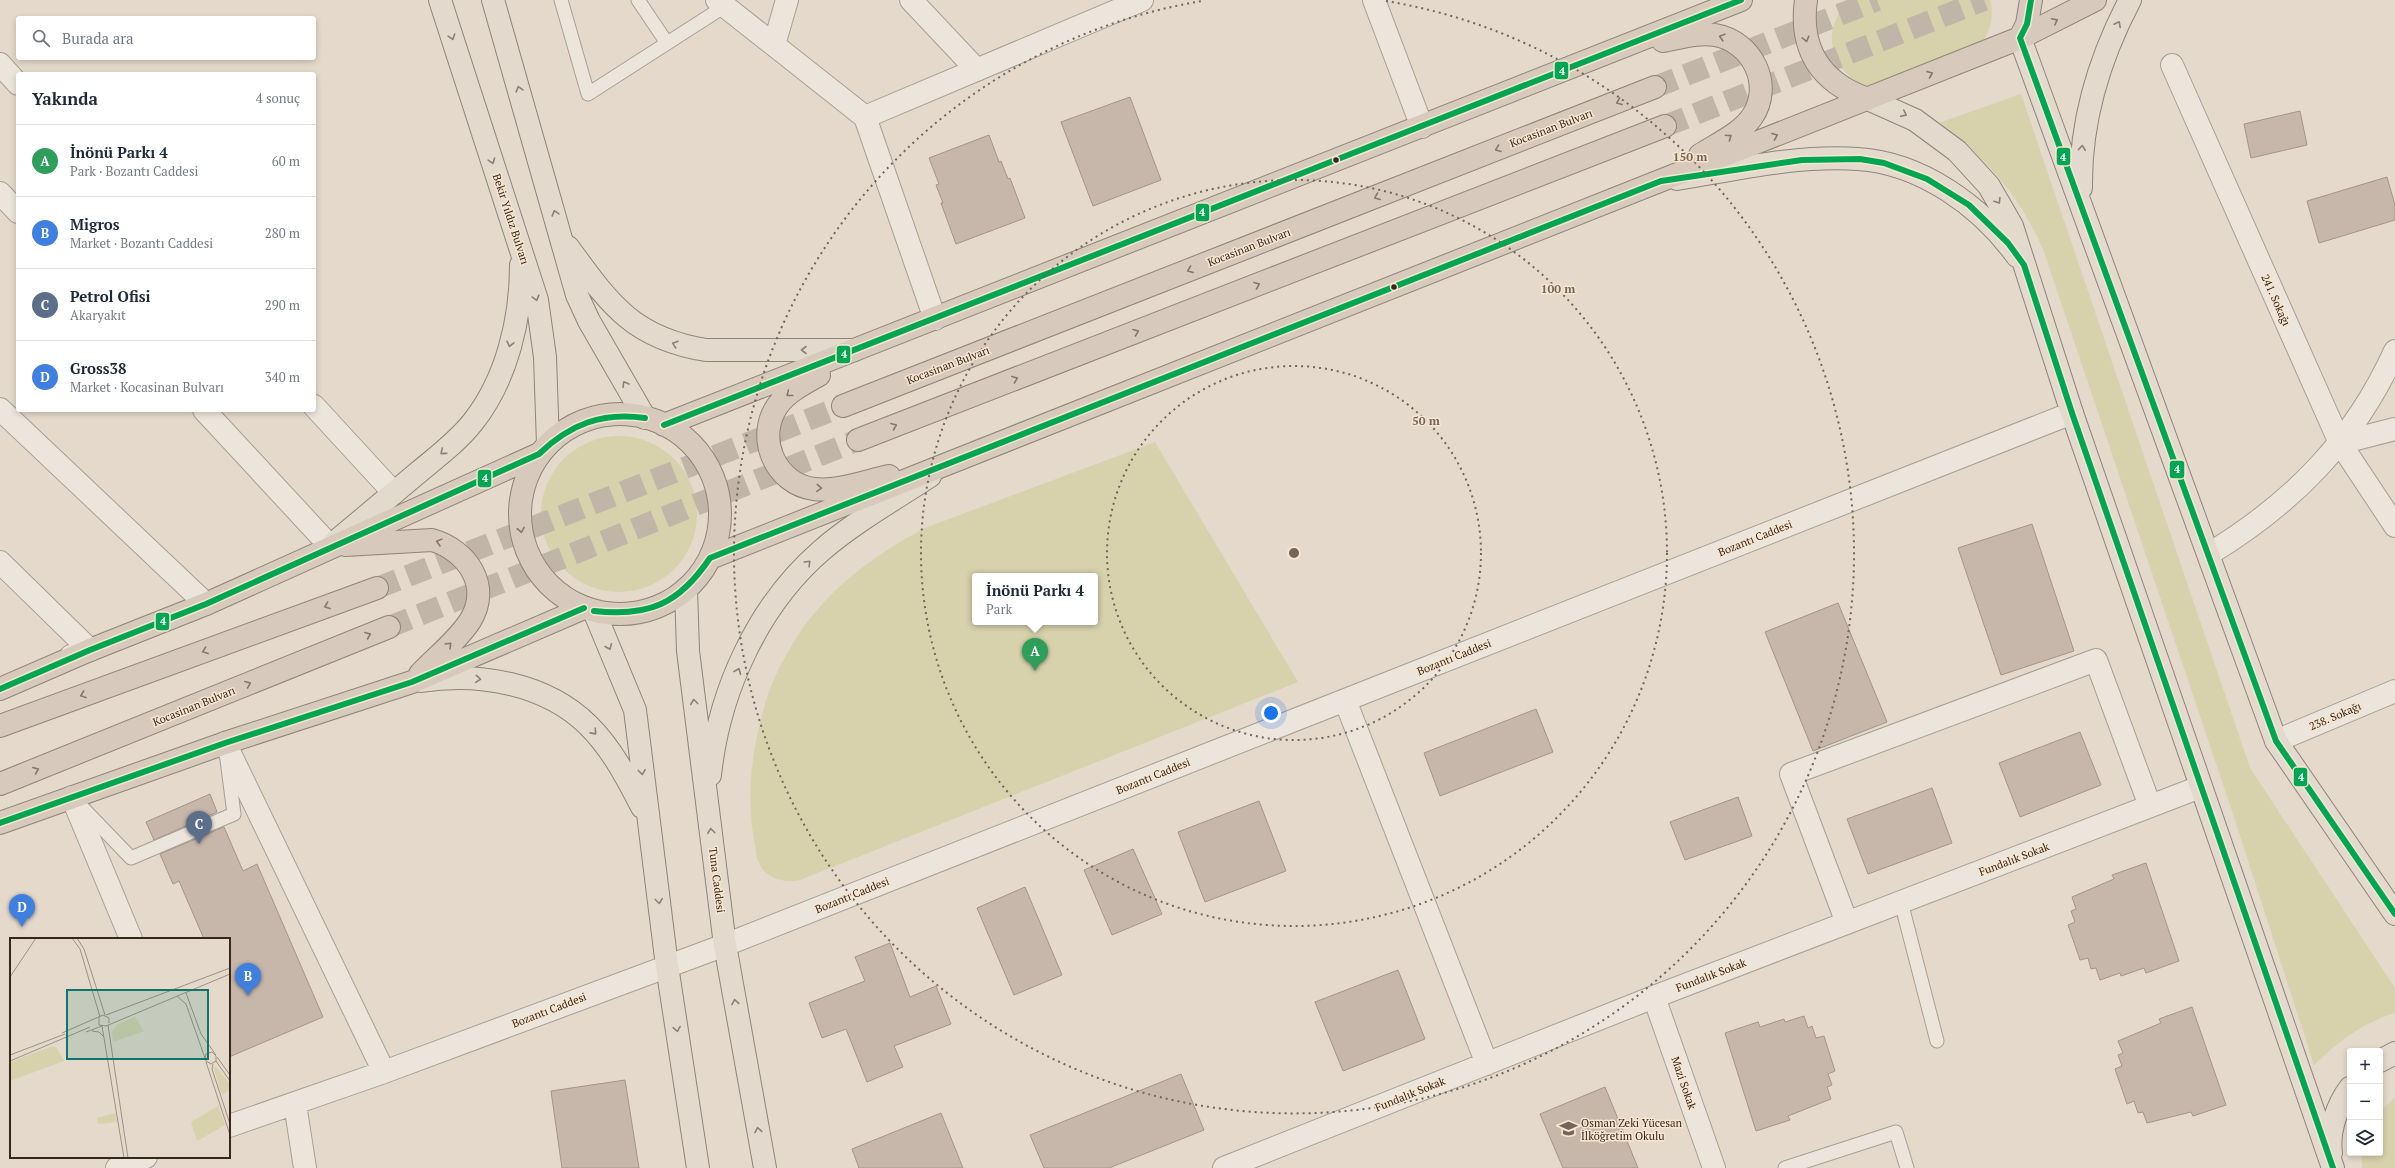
<!DOCTYPE html>
<html lang="tr">
<meta charset="utf-8">
<style>
body{margin:0;font-family:"PT Serif",serif;background:#f2f2f3;color:#1f2937}
.controls{position:absolute;right:12px;bottom:12px;display:grid;overflow:hidden;border-radius:4px;box-shadow:0 2px 6px #0003}
.controls button{width:36px;height:36px;display:grid;place-items:center;padding:0;border:0;border-bottom:1px solid #e0e1e3;background:#fff;color:#1f2937;font:20px sans-serif}
.you{position:absolute;left:1271px;top:713px;width:14px;height:14px;margin:-10px;border:3px solid #fff;border-radius:50%;background:#1a73e8;box-shadow:0 0 0 6px #1a73e833}
.badge{display:grid;place-items:center;width:26px;height:26px;border-radius:50%;background:#111827;color:#fff;font-size:13px;font-weight:700}
.pin{position:absolute;translate:-50% -33px;filter:drop-shadow(0 1px 2px #0008)}
.pin::after{content:'';position:absolute;top:21px;width:14px;height:12px;background:inherit;clip-path:polygon(0 0,100% 0,50% 100%)}
.popup{position:absolute;left:972px;top:573px;width:126px;height:52px;box-sizing:border-box;display:grid;place-content:center;border-radius:4px;background:#fff;filter:drop-shadow(0 1px 3px #0005);font-size:13px;white-space:nowrap;color:#747a83}
.popup b{font-size:15px;color:#1f2937}
.popup::after{content:'';position:absolute;left:50%;top:100%;margin-left:-8px;border:8px solid transparent;border-top-color:#fff}
.list{margin:0;padding:0;list-style:none}
h2{display:flex;justify-content:space-between;align-items:center;height:52px;margin:0;padding:0 16px;font-size:17px}
h2 small{font-size:13px;font-weight:400;color:#747a83}
.list li{display:grid;grid-template-columns:26px 1fr auto;gap:12px;align-items:center;box-sizing:border-box;height:72px;padding:0 16px;border-top:1px solid #e0e1e3}
.list b{display:block;font-size:15px;white-space:nowrap}
.list p{margin:0;font-size:13px;white-space:nowrap;color:#747a83}
.list em{font-size:13px;font-style:normal;color:#747a83}
.icon{flex:none;width:22px;height:22px;fill:none;stroke:currentColor;stroke-width:2;stroke-linecap:round;stroke-linejoin:round}
.map{position:relative;flex:none;width:2395px;height:1168px;overflow:hidden}
.search{position:absolute;background:#fff;box-shadow:0 2px 6px #0003;left:16px;top:16px;width:300px;height:44px;display:flex;align-items:center;gap:10px;box-sizing:border-box;padding:0 14px;border-radius:4px;color:#747a83;font-size:15px}
.panel{position:absolute;background:#fff;box-shadow:0 2px 6px #0003;left:16px;top:72px;width:300px;height:340px;border-radius:4px}
.map>svg:first-child{display:block}
.green{fill:#d7d2ac;fill-rule:evenodd}
.building{fill:#c7b7ab;stroke:#a4948a}
.lines{fill:none;stroke-linecap:round;stroke-linejoin:round}
.highway-tunnel{stroke:#c1b5a7;stroke-width:22;stroke-dasharray:22 11;stroke-linecap:butt}
.lane-casing{stroke:#a99e94;stroke-width:15}
.street-casing{stroke:#a99e94;stroke-width:24}
.primary-casing{stroke:#8e847a;stroke-width:24}
.highway-casing{stroke:#8e847a;stroke-width:24}
.lane{stroke:#ece5dc;stroke-width:13}
.street{stroke:#ece5dc;stroke-width:22}
.primary{stroke:#e3dacd;stroke-width:22}
.highway{stroke:#d7c9bb;stroke-width:22}
.bus-1-casing{stroke:#f6e6cf;stroke-width:9}
.bus-1{stroke:#00a651;stroke-width:6}
.oneway{stroke:#87786c}
.oneway2{stroke:#8d8074}
.ring{fill:none;stroke:#746559;stroke-width:2;stroke-dasharray:2 4}
.bus-dot{fill:#37261c;stroke:#f6e6cf;stroke-width:1.5}
.labels{text-anchor:middle;stroke-width:3;stroke-linejoin:round;paint-order:stroke}
.street-label{font-size:11px;fill:#37261c;stroke:#f6e6cf}
.poi-label{font-size:11px;fill:#37261c;stroke:#f6e6cf;text-anchor:start}
.inset-road{fill:none;stroke:#9f9184;stroke-width:1}
.view{fill:#0f766e;fill-opacity:0.15;stroke:#0f766e;stroke-width:2}
.inset-edge{fill:none;stroke:#37261c;stroke-width:2}
.centre{fill:#746559;stroke:#f6e6cf;stroke-width:2}
.ring-label{font-size:12px;text-anchor:middle;font-weight:bold;fill:#746559;stroke:#f6e6cf;stroke-width:3;stroke-linejoin:round;paint-order:stroke}
.line-badge{stroke:#f6e6cf;stroke-width:1.5}
.badge-label{font-size:11px;text-anchor:middle;font-weight:bold;fill:#fff}
</style>
<div class="map">
<svg width="2395" height="1168" viewBox="0 0 2395 1168">
<rect width="100%" height="100%" fill="#e4d9ca"/>
<path class="green" d="M 1850,0 L 1990,0 C 1995,19 1989,35 1977,49 L 1870,89 C 1832,73 1817,31 1850,0 Z
M 2021,94 L 2250,768 L 2395,988 L 2395,1013 C 2363,1022 2338,1042 2314,1065 L 2232,811 L 2043,249 C 2016,190 1989,161 1936,124 Z
M541 514a78 78 0 1 1 156 0a78 78 0 1 1-156 0Z
M 1155,442 L 1298,682 L 800,880 C 784,883 766,879 759,863 C 756,858 756,851 755,845 C 746,800 751,752 764,708 C 771,681 784,657 799,634 C 830,587 876,554 925,528 ZM 975,576 L 1095,576 L 1095,622 L 975,622 Z
M 2395,1098 L 2395,1168 L 2362,1168 L 2362,1153 L 2380,1153 L 2380,1111 Z"/>
<path class="building" d="M 1130,97 L 1161,180 L 1093,206 L 1061,122 Z
M 2300,111 L 2307,145 L 2251,158 L 2244,124 Z
M 989,135 L 999,162 L 1001,161 L 1008,179 L 1010,178 L 1025,218 L 956,244 L 941,203 L 943,203 L 936,185 L 939,184 L 929,158 Z
M 2387,177 L 2395,205 L 2395,220 L 2319,243 L 2307,201 Z
M 2032,524 L 2074,651 L 2001,675 L 1958,548 Z
M 1838,603 L 1887,722 L 1813,751 L 1765,632 Z
M 1536,709 L 1553,752 L 1440,796 L 1424,753 Z
M 2080,732 L 2101,785 L 2020,817 L 1999,763 Z
M 1932,788 L 1952,843 L 1868,874 L 1847,819 Z
M 210,794 L 217,812 L 154,840 L 146,822 Z
M 1738,797 L 1752,836 L 1685,860 L 1670,822 Z
M 1259,801 L 1286,871 L 1205,902 L 1178,832 Z
M 224,827 L 243,871 L 257,864 L 323,1017 L 229,1057 L 229,939 L 204,939 L 179,881 L 173,884 L 160,854 Z
M 1133,849 L 1162,914 L 1112,935 L 1084,870 Z
M 2146,863 L 2179,961 L 2146,973 L 2144,968 L 2121,976 L 2120,973 L 2100,980 L 2096,968 L 2091,969 L 2088,958 L 2080,960 L 2068,925 L 2075,922 L 2071,911 L 2076,909 L 2072,897 L 2114,879 L 2112,875 Z
M 1025,887 L 1062,975 L 1014,995 L 977,908 Z
M 890,943 L 910,997 L 936,986 L 951,1024 L 894,1046 L 903,1067 L 867,1082 L 846,1029 L 822,1038 L 809,1003 L 865,981 L 855,957 Z
M 1398,970 L 1425,1039 L 1343,1071 L 1315,1002 Z
M 2192,1007 L 2226,1105 L 2193,1116 L 2191,1112 L 2147,1123 L 2143,1112 L 2138,1113 L 2134,1101 L 2127,1104 L 2115,1069 L 2122,1066 L 2118,1055 L 2123,1053 L 2118,1041 L 2161,1023 L 2159,1019 Z
M 1804,1016 L 1808,1028 L 1812,1026 L 1816,1038 L 1824,1036 L 1835,1071 L 1828,1074 L 1832,1085 L 1827,1087 L 1831,1099 L 1788,1116 L 1790,1120 L 1756,1131 L 1725,1033 L 1758,1022 L 1760,1027 L 1784,1019 L 1785,1022 Z
M 1181,1074 L 1204,1130 L 1109,1168 L 1044,1168 L 1030,1135 Z
M 625,1080 L 639,1168 L 562,1168 L 551,1091 Z
M 1605,1087 L 1638,1168 L 1563,1168 L 1540,1114 Z
M 941,1113 L 963,1168 L 859,1168 L 852,1149 Z"/>
<g class="lines">
<path class="highway-tunnel" d="M 1655,87 L 1877,0
M 1665,126 L 1984,0
M 377,588 L 843,406
M 389,627 L 858,440"/>
<defs>
<path id="lane" d="M 561,0 L 588,94 L 725,6
M 638,0 L 667,43
M 81,806 L 131,858 L 234,814 L 227,760
M 1901,902 L 1937,1041
M 1785,1168 L 1896,1132 L 1907,1168"/>
<path id="street" d="M 717,0 L 865,117 L 935,319
M 911,0 L 977,70
M 1374,0 L 1422,127
M 774,45 L 787,0
M 0,64 L 18,84
M 2172,65 L 2340,443 L 2395,526
M 865,117 L 1142,0
M 0,193 L 18,212
M 314,406 L 394,493
M 0,409 L 206,604
M 204,410 L 330,546
M 2340,443 L 2395,429
M 2209,554 C 2293,503 2354,441 2395,351
M 0,562 L 90,650 L 71,656
M 1345,700 L 1487,1064
M 2276,741 L 2395,691
M 225,743 L 384,1072
M 72,797 L 131,939
M 1847,923 L 1791,774 L 2096,660 L 2150,806
M 1654,997 L 1714,1168
M 295,1104 L 305,1168
M 229,1126 L 384,1072 L 725,945 L 2072,413
M 117,1168 L 146,1157
M 1224,1168 L 1654,997 L 2200,787"/>
<path id="primary" d="M 440,0 L 537,300 L 545,357 L 548,444
M 493,0 L 577,295 L 589,321 L 645,418
M 2020,38 L 2276,741 L 2395,914
M 1868,99 L 1915,120 L 1957,151 L 1989,186 L 2012,226 L 2072,413 L 2333,1168
M 1677,179 C 1737,169 1798,155 1858,159 C 1921,163 1981,206 2017,256
M 2081,188 C 2080,120 2099,59 2130,0
M 568,247 C 609,303 632,338 706,350 L 854,350
M 334,543 C 363,519 391,495 420,471 C 438,456 458,441 473,422 C 507,379 521,319 521,265
M 686,589 L 688,651 L 725,945 L 765,1168
M 594,611 L 635,710 L 667,966 L 698,1168
M 421,681 C 478,672 546,683 589,726 C 612,749 627,778 642,807
M 710,775 C 719,691 758,605 822,550 C 853,523 895,499 930,476
M 2380,1061 L 2395,1053
M 2331,1153 C 2328,1132 2337,1105 2350,1088"/>
<path id="highway" d="M 1806,0 C 1799,50 1821,83 1868,99
M 2020,38 L 2027,24 L 2031,0
M 1663,41 C 1680,38 1698,32 1715,35 C 1752,41 1774,85 1752,117 C 1740,134 1717,144 1700,155
M 819,375 C 805,383 787,392 778,405 C 755,437 775,484 814,489 C 838,492 866,481 889,476
M 843,406 L 1655,87
M520 514a100 100 0 1 1 200 0a100 100 0 1 1-200 0Z
M 664,425 L 1741,0
M 858,440 L 1665,126
M 345,545 L 432,540 C 467,550 492,586 470,621 C 457,641 436,657 420,674
M 710,558 L 2020,38 L 2095,0
M 0,689 L 90,650 L 206,604 L 539,454
M 0,726 L 377,588
M 0,784 L 389,627
M 0,823 L 225,743 L 412,682 L 584,608"/>
</defs>
<use href="#lane" class="lane-casing"/>
<use href="#street" class="street-casing"/>
<use href="#primary" class="primary-casing"/>
<use href="#highway" class="highway-casing"/>
<use href="#lane" class="lane"/>
<use href="#street" class="street"/>
<use href="#primary" class="primary"/>
<use href="#highway" class="highway"/>
<defs>
<path id="bus-1" d="M 2031,0 L 2027,24 L 2020,38 L 2276,741 L 2395,914
M 664,425 L 1741,0
M 594,611 C 649,617 679,604 710,558 L 1661,181 L 1802,160 L 1860,159 L 1884,163 L 1927,179 L 1969,205 L 2008,243 L 2024,265 L 2072,413 L 2333,1168
M 0,689 L 90,650 L 206,604 L 539,454 C 570,424 602,412 645,418
M 0,823 L 225,743 L 412,682 L 584,608"/>
</defs>
<use href="#bus-1" class="bus-1-casing"/>
<use href="#bus-1" class="bus-1"/>
</g>
<defs><path id="oneway-chevron" d="M-2-3.5L2.5 0L-2 3.5" fill="none" stroke-width="1.6" stroke-linecap="round" stroke-linejoin="round"/></defs>
<g class="oneway">
<use href="#oneway-chevron" transform="translate(2055 21) rotate(-27)"/>
<use href="#oneway-chevron" transform="translate(1722 37) rotate(-164)"/>
<use href="#oneway-chevron" transform="translate(1806 39) rotate(75)"/>
<use href="#oneway-chevron" transform="translate(1930 74) rotate(-22)"/>
<use href="#oneway-chevron" transform="translate(1619 102) rotate(159)"/>
<use href="#oneway-chevron" transform="translate(1775 136) rotate(-22)"/>
<use href="#oneway-chevron" transform="translate(1729 137) rotate(-34)"/>
<use href="#oneway-chevron" transform="translate(1498 149) rotate(159)"/>
<use href="#oneway-chevron" transform="translate(1377 197) rotate(159)"/>
<use href="#oneway-chevron" transform="translate(1190 270) rotate(159)"/>
<use href="#oneway-chevron" transform="translate(1257 285) rotate(-21)"/>
<use href="#oneway-chevron" transform="translate(1136 332) rotate(-21)"/>
<use href="#oneway-chevron" transform="translate(1015 379) rotate(-21)"/>
<use href="#oneway-chevron" transform="translate(789 394) rotate(142)"/>
<use href="#oneway-chevron" transform="translate(894 426) rotate(-21)"/>
<use href="#oneway-chevron" transform="translate(819 488) rotate(3)"/>
<use href="#oneway-chevron" transform="translate(521 530) rotate(80)"/>
<use href="#oneway-chevron" transform="translate(439 542) rotate(-165)"/>
<use href="#oneway-chevron" transform="translate(327 606) rotate(160)"/>
<use href="#oneway-chevron" transform="translate(368 635) rotate(-22)"/>
<use href="#oneway-chevron" transform="translate(449 645) rotate(-45)"/>
<use href="#oneway-chevron" transform="translate(205 651) rotate(160)"/>
<use href="#oneway-chevron" transform="translate(248 684) rotate(-22)"/>
<use href="#oneway-chevron" transform="translate(83 695) rotate(160)"/>
<use href="#oneway-chevron" transform="translate(36 770) rotate(-22)"/>
</g>
<g class="oneway2">
<use href="#oneway-chevron" transform="translate(2118 24) rotate(-63)"/>
<use href="#oneway-chevron" transform="translate(452 37) rotate(72)"/>
<use href="#oneway-chevron" transform="translate(519 89) rotate(-106)"/>
<use href="#oneway-chevron" transform="translate(1904 114) rotate(27)"/>
<use href="#oneway-chevron" transform="translate(2082 148) rotate(-85)"/>
<use href="#oneway-chevron" transform="translate(492 161) rotate(72)"/>
<use href="#oneway-chevron" transform="translate(1998 201) rotate(58)"/>
<use href="#oneway-chevron" transform="translate(555 213) rotate(-106)"/>
<use href="#oneway-chevron" transform="translate(536 298) rotate(75)"/>
<use href="#oneway-chevron" transform="translate(510 344) rotate(103)"/>
<use href="#oneway-chevron" transform="translate(675 344) rotate(-161)"/>
<use href="#oneway-chevron" transform="translate(804 350) rotate(180)"/>
<use href="#oneway-chevron" transform="translate(625 384) rotate(-121)"/>
<use href="#oneway-chevron" transform="translate(443 452) rotate(140)"/>
<use href="#oneway-chevron" transform="translate(808 563) rotate(-45)"/>
<use href="#oneway-chevron" transform="translate(609 647) rotate(67)"/>
<use href="#oneway-chevron" transform="translate(738 671) rotate(-68)"/>
<use href="#oneway-chevron" transform="translate(478 679) rotate(5)"/>
<use href="#oneway-chevron" transform="translate(694 702) rotate(-97)"/>
<use href="#oneway-chevron" transform="translate(594 732) rotate(48)"/>
<use href="#oneway-chevron" transform="translate(642 772) rotate(83)"/>
<use href="#oneway-chevron" transform="translate(711 831) rotate(-97)"/>
<use href="#oneway-chevron" transform="translate(659 901) rotate(83)"/>
<use href="#oneway-chevron" transform="translate(735 1002) rotate(-100)"/>
<use href="#oneway-chevron" transform="translate(677 1029) rotate(81)"/>
<use href="#oneway-chevron" transform="translate(758 1130) rotate(-100)"/>
</g>
<g class="ring">
<circle cx="1294" cy="553" r="187"/>
<circle cx="1294" cy="553" r="373"/>
<path d="M1386 1A560 560 0 1 1 1202 1"/>
</g>
<defs>
<symbol id="school-bare" viewBox="-9 -9 18 18"><path d="M0-5L7-2L0 1L-7-2ZM-4 1L0 2.5L4 1V4Q0 6-4 4Z" fill="#746559" stroke="#f6e6cf" stroke-width="2.5" paint-order="stroke"/></symbol>
</defs>
<g fill-rule="evenodd">
<use href="#school-bare" x="1556" y="1116" width="25" height="25"/>
</g>
<g class="bus-dot">
<circle cx="1336" cy="160" r="3.5"/>
<circle cx="1394" cy="287" r="3.5"/>
</g>
<g class="labels">
<g class="street-label">
<text transform="translate(1551 128) rotate(-21)" y="4">Kocasinan Bulvarı</text>
<text transform="translate(511 219) rotate(72)" y="4">Bekir Yıldız Bulvarı</text>
<text transform="translate(1249 247) rotate(-21)" y="4">Kocasinan Bulvarı</text>
<text transform="translate(2276 300) rotate(66)" y="4">241. Sokağı</text>
<text transform="translate(948 365) rotate(-21)" y="4">Kocasinan Bulvarı</text>
<text transform="translate(1755 538) rotate(-22)" y="4">Bozantı Caddesi</text>
<text transform="translate(1454 657) rotate(-22)" y="4">Bozantı Caddesi</text>
<text transform="translate(194 706) rotate(-22)" y="4">Kocasinan Bulvarı</text>
<text transform="translate(2335 716) rotate(-23)" y="4">238. Sokağı</text>
<text transform="translate(1153 776) rotate(-22)" y="4">Bozantı Caddesi</text>
<text transform="translate(2014 859) rotate(-21)" y="4">Fundalık Sokak</text>
<text transform="translate(717 880) rotate(83)" y="4">Tuna Caddesi</text>
<text transform="translate(852 895) rotate(-22)" y="4">Bozantı Caddesi</text>
<text transform="translate(1711 975) rotate(-21)" y="4">Fundalık Sokak</text>
<text transform="translate(549 1010) rotate(-21)" y="4">Bozantı Caddesi</text>
<text transform="translate(1684 1083) rotate(71)" y="4">Mazi Sokak</text>
<text transform="translate(1410 1094) rotate(-22)" y="4">Fundalık Sokak</text>
</g>
<g class="poi-label">
<text x="1581" y="1127">Osman Zeki Yücesan<tspan x="1581" dy="13">İlköğretim Okulu</tspan></text>
</g>
</g>
<g transform="translate(10 938)">
<rect width="220" height="220" fill="#e4d9ca"/>
<path d="M 125,79 L 134,93 L 103,104 L 102,94 L 107,87 ZM 43,108 L 47,110 L 54,123 L 0,143 L 0,124 ZM 205,128 L 220,146 L 220,152 L 212,157 L 204,131 ZM 208,168 L 215,187 L 187,203 L 181,184 ZM 105,175 L 107,184 L 88,186 L 87,180 Z" fill="#d7d2ac"/>
<path class="inset-road" d="M 62,0 L 70,11 L 90,79M 67,0 L 74,11 L 95,77M 0,39 L 26,0M 176,55 L 191,96 L 206,117M 167,58 L 176,66 L 196,123 L 201,126 L 206,123M 96,77 L 220,30M 89,79 L 89,87 L 96,88 L 220,36M 98,87 L 118,220M 92,88 L 114,220M 82,93 L 89,94 L 94,99M 76,94 L 92,88M 52,95 L 93,77 L 99,80 L 99,85M 0,117 L 55,96M 207,119 L 220,137M 195,121 L 196,116 L 202,114 L 206,118 L 206,123M 0,123 L 80,89M 206,123 L 220,143M 196,124 L 220,197M 203,126 L 202,131 L 220,186"/>
<path class="view" d="M 57,52 L 198,52 L 198,121 L 57,121 Z"/>
<rect width="220" height="220" class="inset-edge"/>
</g>
<circle cx="1294" cy="553" r="6" class="centre"/>
<g class="ring-label">
<text x="1690" y="161">150 m</text>
<text x="1558" y="293">100 m</text>
<text x="1426" y="425">50 m</text>
</g>
<g class="line-badge">
<rect x="1554" y="61" width="15" height="19" rx="4" fill="#00a651"/>
<rect x="2056" y="147" width="15" height="19" rx="4" fill="#00a651"/>
<rect x="1195" y="203" width="15" height="19" rx="4" fill="#00a651"/>
<rect x="836" y="345" width="15" height="19" rx="4" fill="#00a651"/>
<rect x="2169" y="460" width="16" height="19" rx="4" fill="#00a651"/>
<rect x="477" y="469" width="15" height="19" rx="4" fill="#00a651"/>
<rect x="155" y="612" width="15" height="19" rx="4" fill="#00a651"/>
<rect x="2293" y="767" width="15" height="20" rx="4" fill="#00a651"/>
</g>
<g class="badge-label">
<text x="1562" y="75">4</text>
<text x="2063" y="161">4</text>
<text x="1202" y="216">4</text>
<text x="844" y="358">4</text>
<text x="2177" y="473">4</text>
<text x="485" y="482">4</text>
<text x="163" y="625">4</text>
<text x="2301" y="781">4</text>
</g>
</svg>
<div class="controls">
<button>+</button>
<button>−</button>
<button><svg class="icon" aria-label="layers" viewBox="0 0 24 24"><path d="M12 4l9 5-9 5-9-5zM3 14l9 5 9-5"/></svg></button>
</div>
<div class="you"></div>
<div class="pin badge" style="left:1035px;top:671px;background:#2e9e5b">A</div>
<div class="popup"><b>İnönü Parkı 4</b>Park</div>
<div class="pin badge" style="left:248px;top:996px;background:#3f7fe0">B</div>
<div class="pin badge" style="left:199px;top:844px;background:#5c6f8a">C</div>
<div class="pin badge" style="left:22px;top:927px;background:#3f7fe0">D</div>
<div class="search"><svg class="icon" aria-label="search" viewBox="0 0 24 24"><circle cx="10" cy="10" r="6"/><path d="M15 15l6 6"/></svg>Burada ara</div>
<section class="panel">
<h2>Yakında<small>4 sonuç</small></h2>
<ul class="list">
<li><span class="badge" style="background:#2e9e5b">A</span><div><b>İnönü Parkı 4</b><p>Park · Bozantı Caddesi</p></div><em>60 m</em></li>
<li><span class="badge" style="background:#3f7fe0">B</span><div><b>Migros</b><p>Market · Bozantı Caddesi</p></div><em>280 m</em></li>
<li><span class="badge" style="background:#5c6f8a">C</span><div><b>Petrol Ofisi</b><p>Akaryakıt</p></div><em>290 m</em></li>
<li><span class="badge" style="background:#3f7fe0">D</span><div><b>Gross38</b><p>Market · Kocasinan Bulvarı</p></div><em>340 m</em></li>
</ul>
</section>
</div>
